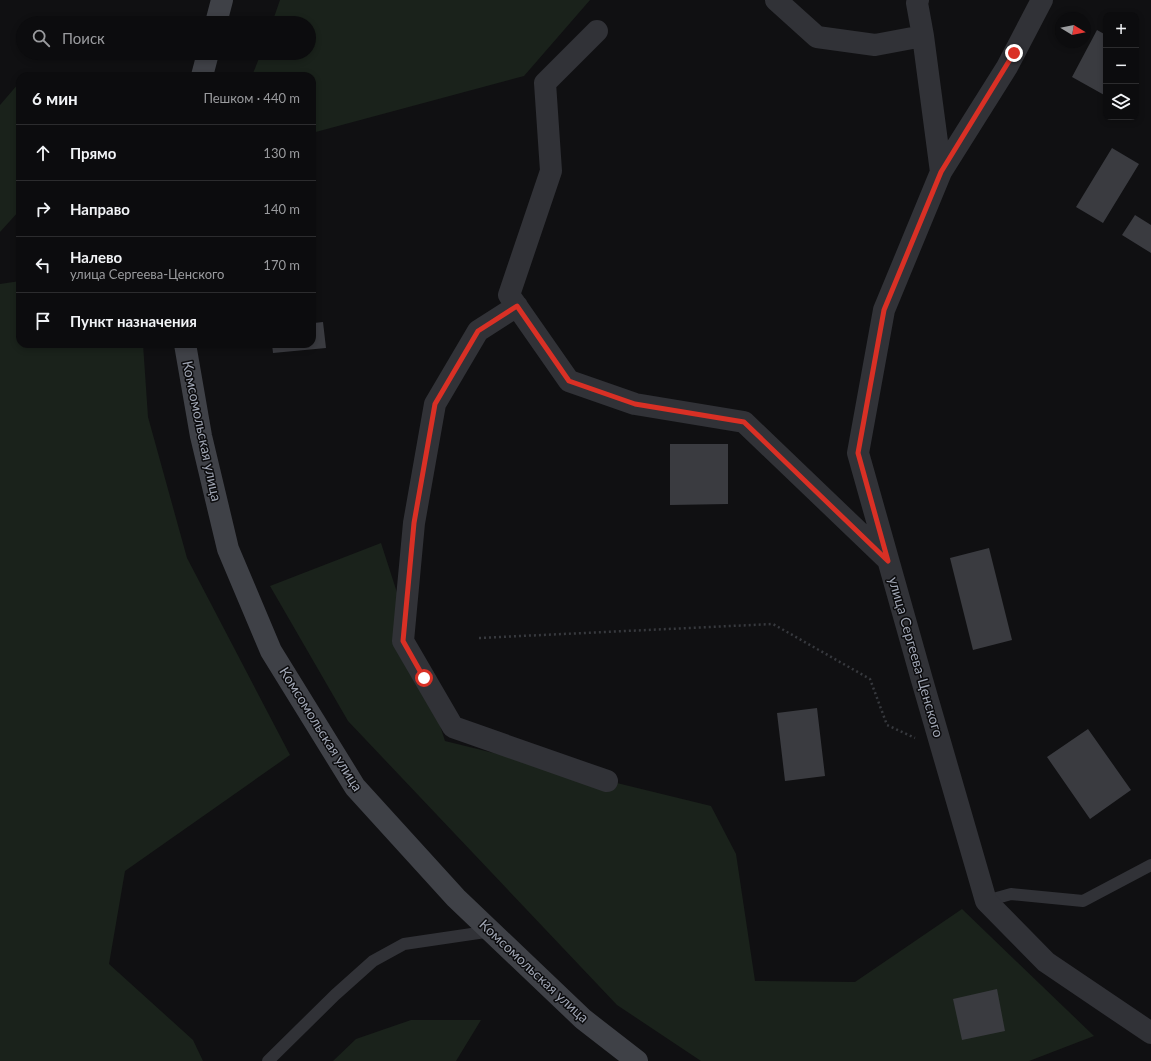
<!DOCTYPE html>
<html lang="ru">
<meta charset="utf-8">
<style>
body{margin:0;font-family:Lato,sans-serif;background:#1a1a1c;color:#f1f3f6}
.controls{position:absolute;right:12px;top:12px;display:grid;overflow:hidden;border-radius:8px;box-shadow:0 2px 6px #0003}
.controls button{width:36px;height:36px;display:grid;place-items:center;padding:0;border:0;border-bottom:1px solid #2c2c2e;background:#0c0c0e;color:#f1f3f6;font:20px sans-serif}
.compass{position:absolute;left:1055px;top:12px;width:36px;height:36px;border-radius:50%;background:#0c0c0e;box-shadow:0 2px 6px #0003;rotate:100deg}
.stop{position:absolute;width:12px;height:12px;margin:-9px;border:3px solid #d93025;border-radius:50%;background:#fff}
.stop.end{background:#d93025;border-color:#fff;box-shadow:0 1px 4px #0008}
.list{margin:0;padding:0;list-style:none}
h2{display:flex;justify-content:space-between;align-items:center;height:52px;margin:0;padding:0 16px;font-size:17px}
h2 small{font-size:13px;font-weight:400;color:#9a9b9e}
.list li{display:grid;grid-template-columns:26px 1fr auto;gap:12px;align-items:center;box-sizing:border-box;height:56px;padding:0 16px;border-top:1px solid #2c2c2e}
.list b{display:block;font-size:15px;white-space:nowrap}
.list p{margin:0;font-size:13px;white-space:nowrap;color:#9a9b9e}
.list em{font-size:13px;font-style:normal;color:#9a9b9e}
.icon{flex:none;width:22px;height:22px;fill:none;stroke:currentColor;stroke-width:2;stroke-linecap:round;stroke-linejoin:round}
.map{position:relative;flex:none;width:1151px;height:1061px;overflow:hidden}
.search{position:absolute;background:#0c0c0e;box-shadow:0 2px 6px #0003;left:16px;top:16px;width:300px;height:44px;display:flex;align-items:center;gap:10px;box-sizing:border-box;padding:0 14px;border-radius:22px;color:#9a9b9e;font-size:15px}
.panel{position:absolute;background:#0c0c0e;box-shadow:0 2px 6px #0003;left:16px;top:72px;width:300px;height:276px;border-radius:12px}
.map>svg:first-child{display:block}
.green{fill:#1a221b}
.building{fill:#3a3b40}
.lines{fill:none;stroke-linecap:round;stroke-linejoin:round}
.path{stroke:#37393e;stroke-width:2.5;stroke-dasharray:2 3;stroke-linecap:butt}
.service{stroke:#313237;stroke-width:12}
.minor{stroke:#313237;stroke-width:22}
.secondary{stroke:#3f4147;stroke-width:22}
.route{stroke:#d93025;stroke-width:5}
.labels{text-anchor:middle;stroke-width:3;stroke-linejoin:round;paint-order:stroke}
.street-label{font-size:14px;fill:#a0a6b4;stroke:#0b0b0d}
</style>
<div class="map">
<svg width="1151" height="1061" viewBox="0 0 1151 1061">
<rect width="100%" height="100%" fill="#101012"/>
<path class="green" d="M 280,0 L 590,0 L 524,76 L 312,133 L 312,76 L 252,76 L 261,53 L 309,53 L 309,23 L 272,23 Z
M 19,83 L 20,210 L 0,232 L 0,105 Z
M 20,281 L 20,344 L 143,344 L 148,417 L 187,558 L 290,755 L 125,871 L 109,964 L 193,1040 L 203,1061 L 0,1061 L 0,284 Z
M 381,543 L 445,741 L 711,806 L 736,854 L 755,981 L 855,982 L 962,909 L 1094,1036 L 1029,1061 L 701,1061 L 617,1005 L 348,721 L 270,586 Z
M 411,1020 L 481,1020 L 456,1061 L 333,1061 L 356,1039 Z"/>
<path class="building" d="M 1097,30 L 1106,35 L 1106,96 L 1072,77 Z
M 1112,148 L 1139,164 L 1103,223 L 1076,207 Z
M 1135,215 L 1151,225 L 1151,253 L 1122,235 Z
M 312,317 L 313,317 L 314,323 L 323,322 L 326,348 L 273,353 L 272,344 L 312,344 Z
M 670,444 L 728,444 L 728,504 L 670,505 Z
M 989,548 L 1012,640 L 973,650 L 950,558 Z
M 817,708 L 825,776 L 785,781 L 777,713 Z
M 1088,729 L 1131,790 L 1090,819 L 1047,757 Z
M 997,989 L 1005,1031 L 962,1040 L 953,999 Z"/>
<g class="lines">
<path class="path" d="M 479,638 L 773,624 L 870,679 L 887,725 L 915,738"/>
<path class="service" d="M 986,901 L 1011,894 L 1083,901 L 1151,865
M 268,1061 L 335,995 L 373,961 L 404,944 L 492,931"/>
<path class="minor" d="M 776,0 L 817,37 L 875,45 L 923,36
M 918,0 L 917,3 L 923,36 L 941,172
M 1042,0 L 1007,67 L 941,172 L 884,310 L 858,453 L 922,680 L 986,901 L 1046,962 L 1151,1033
M 597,31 L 545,83 L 551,171 L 509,295 L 569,381 L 635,404 L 744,422 L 888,560
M 517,306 L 478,331 L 435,404 L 414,523 L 403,641 L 453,727 L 607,781"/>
<path class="secondary" d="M 216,23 L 222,0
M 202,76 L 208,53
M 185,344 L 201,436 L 228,549 L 271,651 L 355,787 L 456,898 L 583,1019 L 637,1061"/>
</g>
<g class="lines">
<path class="route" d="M 424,678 L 403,641 L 414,523 L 435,404 L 478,331 L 517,306 L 569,381 L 635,404 L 744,422 L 888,561 L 858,453 L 884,310 L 941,172 L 1014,53"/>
</g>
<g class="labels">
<g class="street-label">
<text transform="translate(202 431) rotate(78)" y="5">Комсомольская улица</text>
<text transform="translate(916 657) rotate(74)" y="5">улица Сергеева-Ценского</text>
<text transform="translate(321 729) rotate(58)" y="5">Комсомольская улица</text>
<text transform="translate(534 971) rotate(43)" y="5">Комсомольская улица</text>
</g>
</g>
</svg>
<div class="controls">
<button>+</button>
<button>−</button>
<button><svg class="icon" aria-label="layers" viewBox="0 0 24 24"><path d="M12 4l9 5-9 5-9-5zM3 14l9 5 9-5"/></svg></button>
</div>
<svg class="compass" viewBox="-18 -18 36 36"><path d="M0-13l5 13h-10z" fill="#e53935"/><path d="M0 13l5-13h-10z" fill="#9a9b9e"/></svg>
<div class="stop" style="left:424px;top:678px"></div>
<div class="stop end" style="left:1014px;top:53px"></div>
<div class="search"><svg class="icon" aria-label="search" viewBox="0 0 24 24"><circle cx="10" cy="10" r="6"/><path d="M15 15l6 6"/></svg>Поиск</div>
<section class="panel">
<h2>6 мин<small>Пешком · 440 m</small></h2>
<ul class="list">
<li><svg class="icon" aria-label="ahead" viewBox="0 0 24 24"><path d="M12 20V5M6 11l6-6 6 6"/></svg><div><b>Прямо</b></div><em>130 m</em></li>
<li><svg class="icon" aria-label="right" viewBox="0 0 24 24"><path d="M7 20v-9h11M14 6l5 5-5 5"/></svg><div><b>Направо</b></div><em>140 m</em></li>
<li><svg class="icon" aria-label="left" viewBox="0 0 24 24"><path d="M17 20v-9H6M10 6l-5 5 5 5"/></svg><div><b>Налево</b><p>улица Сергеева-Ценского</p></div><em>170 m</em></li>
<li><svg class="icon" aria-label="arrive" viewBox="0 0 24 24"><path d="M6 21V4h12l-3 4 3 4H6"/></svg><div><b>Пункт назначения</b></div></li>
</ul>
</section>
</div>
